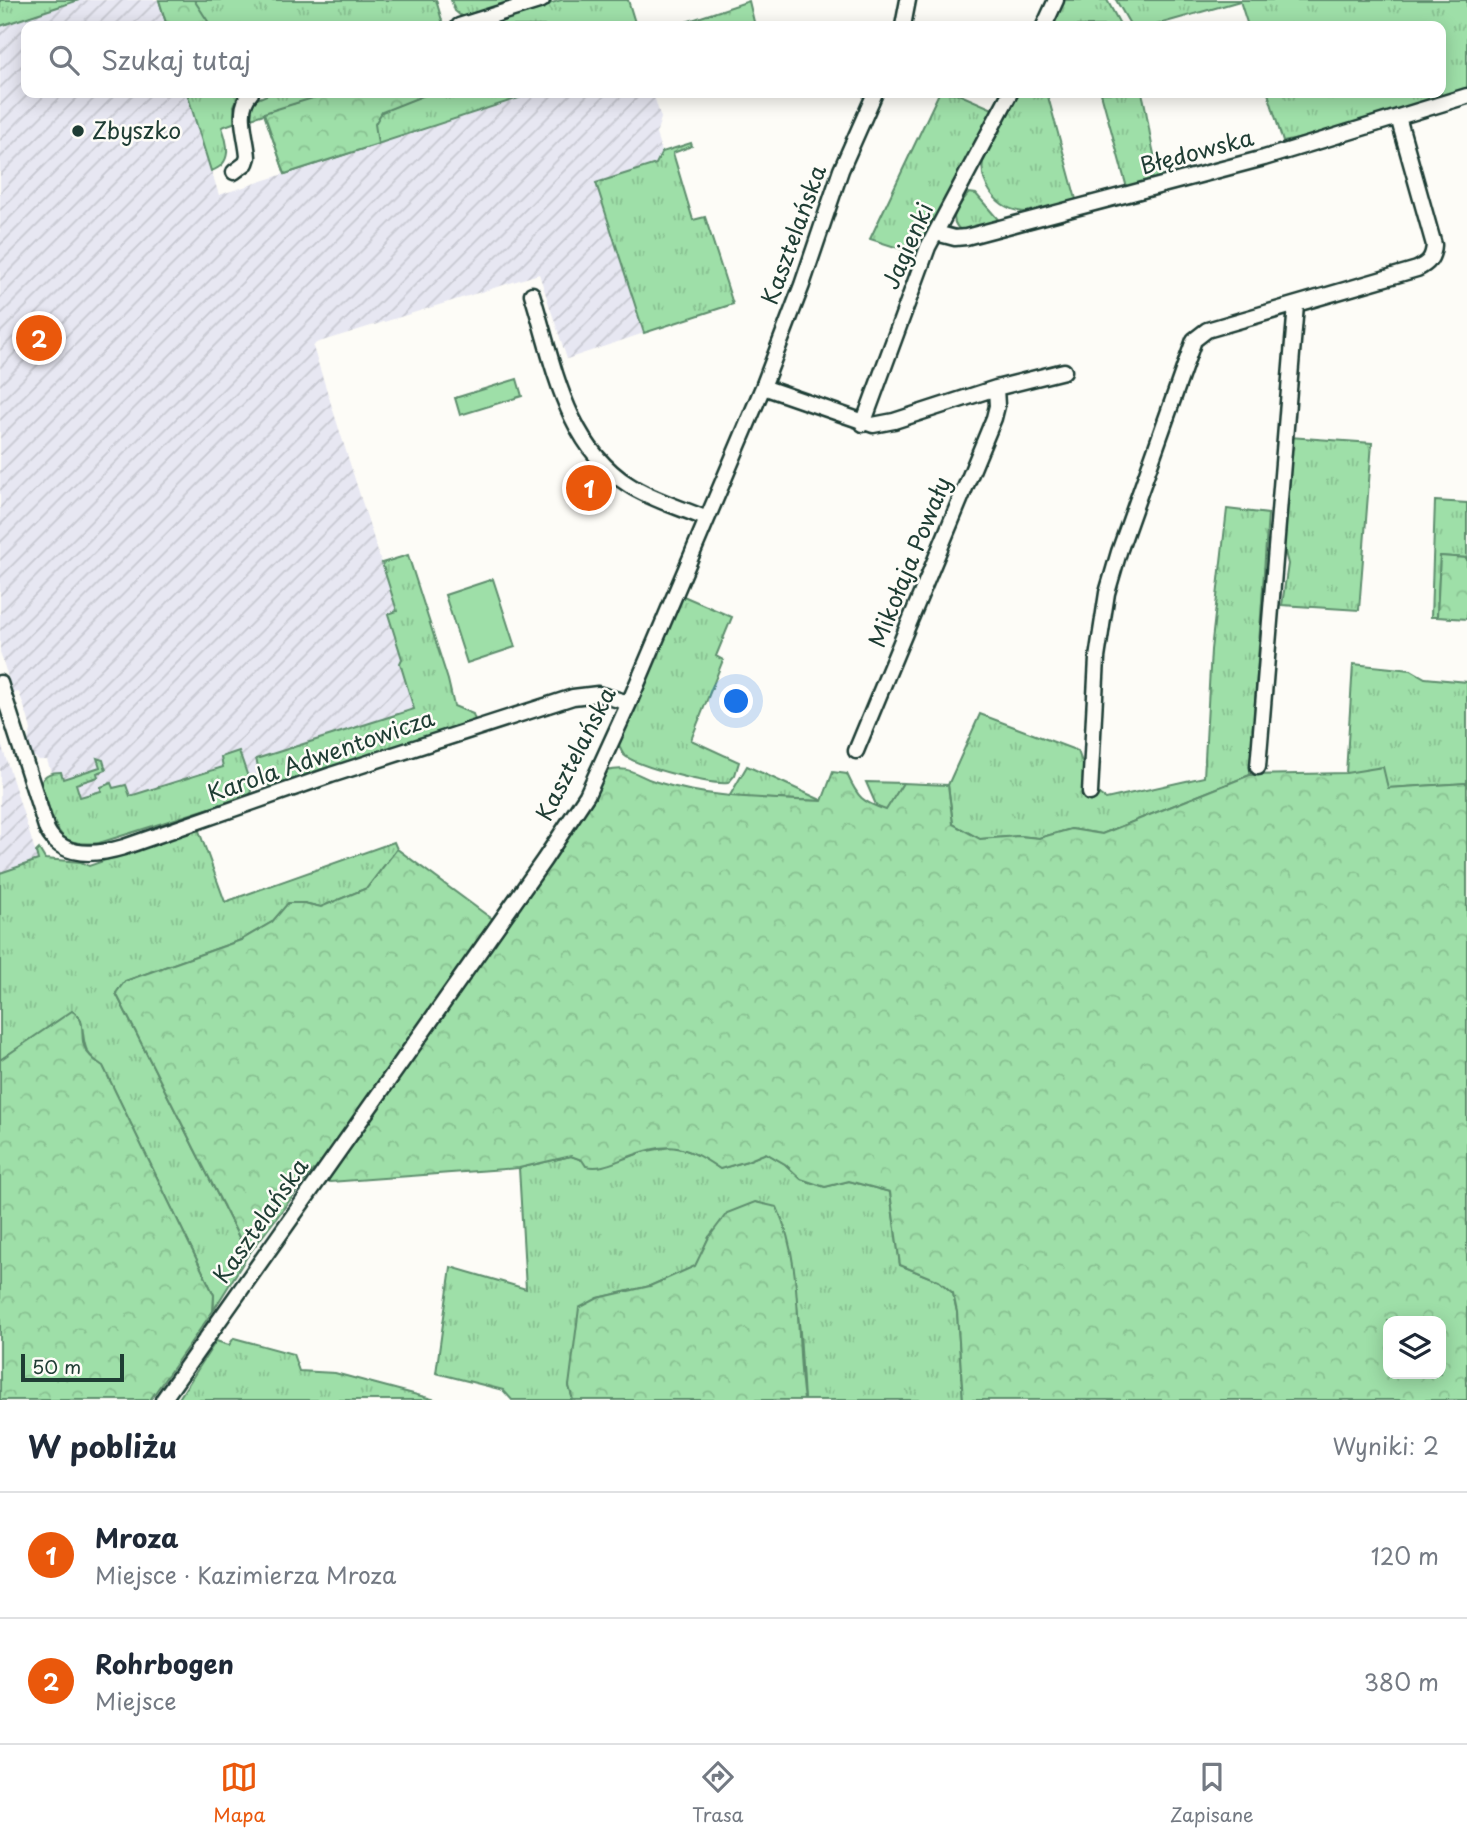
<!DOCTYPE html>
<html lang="pl">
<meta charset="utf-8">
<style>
body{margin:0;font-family:"Playpen Sans",sans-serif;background:#f2f2f3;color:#1f2937}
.controls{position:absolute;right:21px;bottom:21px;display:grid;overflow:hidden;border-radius:14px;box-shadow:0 4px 18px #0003}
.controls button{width:63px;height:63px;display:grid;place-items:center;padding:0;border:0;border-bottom:2px solid #e0e1e3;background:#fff;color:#1f2937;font:35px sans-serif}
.scale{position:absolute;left:21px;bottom:18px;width:103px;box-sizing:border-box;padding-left:7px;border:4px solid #1f3d34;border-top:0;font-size:19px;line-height:24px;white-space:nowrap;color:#1f3d34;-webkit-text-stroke:5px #fdfcf7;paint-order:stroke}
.you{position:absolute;left:737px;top:702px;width:24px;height:24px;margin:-18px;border:5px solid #fff;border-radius:50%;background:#1a73e8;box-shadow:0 0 0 10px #1a73e833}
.badge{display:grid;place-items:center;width:46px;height:46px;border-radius:50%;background:#ea580c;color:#fff;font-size:23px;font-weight:700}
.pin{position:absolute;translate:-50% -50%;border:4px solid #fff;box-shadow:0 2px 7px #0006}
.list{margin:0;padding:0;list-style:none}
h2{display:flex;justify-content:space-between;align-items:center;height:91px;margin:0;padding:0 28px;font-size:30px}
h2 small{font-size:23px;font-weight:400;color:#747a83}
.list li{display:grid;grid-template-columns:46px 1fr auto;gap:21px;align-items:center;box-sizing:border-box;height:126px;padding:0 28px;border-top:2px solid #e0e1e3}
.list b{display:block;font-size:26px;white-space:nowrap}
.list p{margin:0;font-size:23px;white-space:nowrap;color:#747a83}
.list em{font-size:23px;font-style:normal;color:#747a83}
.icon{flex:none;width:38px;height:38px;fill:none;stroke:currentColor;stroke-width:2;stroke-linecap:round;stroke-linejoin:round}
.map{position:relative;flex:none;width:1467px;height:1400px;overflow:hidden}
.search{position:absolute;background:#fff;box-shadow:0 4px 18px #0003;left:21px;right:21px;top:21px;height:77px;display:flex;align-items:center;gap:18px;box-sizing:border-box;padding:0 24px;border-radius:14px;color:#747a83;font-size:26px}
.sheet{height:343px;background:#fff}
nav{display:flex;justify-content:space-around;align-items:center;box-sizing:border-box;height:98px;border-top:2px solid #e0e1e3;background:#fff;font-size:19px;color:#747a83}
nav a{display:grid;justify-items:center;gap:4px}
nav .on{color:#ea580c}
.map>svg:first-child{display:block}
.industrial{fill:url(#industrial-furrows)}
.grass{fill:url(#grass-tufts);stroke:#5e8e6e;stroke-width:2}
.forest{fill:url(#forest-crowns);stroke:#5e8e6e;stroke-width:2;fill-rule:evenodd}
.park{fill:#9edfa8;stroke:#5e8e6e;stroke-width:2}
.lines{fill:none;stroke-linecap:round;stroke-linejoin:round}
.street-casing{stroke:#1f3d34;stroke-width:19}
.street{stroke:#fdfcf7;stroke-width:14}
.poi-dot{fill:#1f3d34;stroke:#fdfcf7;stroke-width:2.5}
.labels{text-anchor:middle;stroke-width:5;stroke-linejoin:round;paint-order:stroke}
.poi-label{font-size:23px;fill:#1f3d34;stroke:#fdfcf7;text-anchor:start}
.street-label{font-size:23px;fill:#1f3d34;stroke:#fdfcf7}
</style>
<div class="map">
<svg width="1467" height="1400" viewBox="0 0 1467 1400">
<defs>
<pattern id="industrial-furrows" width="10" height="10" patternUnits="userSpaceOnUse" patternTransform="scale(1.75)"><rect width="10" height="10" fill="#e7e7f2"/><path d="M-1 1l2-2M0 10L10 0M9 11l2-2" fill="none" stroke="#c6c7d0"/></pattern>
<pattern id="grass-tufts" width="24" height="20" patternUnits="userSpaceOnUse" patternTransform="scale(1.75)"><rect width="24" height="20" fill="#9edfa8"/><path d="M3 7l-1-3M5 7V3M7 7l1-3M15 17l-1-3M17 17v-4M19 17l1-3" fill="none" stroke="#88c091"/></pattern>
<pattern id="forest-crowns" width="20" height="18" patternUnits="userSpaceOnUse" patternTransform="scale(1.75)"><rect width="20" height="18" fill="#9edfa8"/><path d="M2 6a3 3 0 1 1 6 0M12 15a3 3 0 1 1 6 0" fill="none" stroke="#88c091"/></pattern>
</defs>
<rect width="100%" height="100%" fill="#fdfcf7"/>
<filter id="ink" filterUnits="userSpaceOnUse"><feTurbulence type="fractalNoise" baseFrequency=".0143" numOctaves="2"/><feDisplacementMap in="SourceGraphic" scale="14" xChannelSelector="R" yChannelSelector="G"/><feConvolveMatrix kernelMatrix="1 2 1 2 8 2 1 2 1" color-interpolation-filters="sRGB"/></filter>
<g filter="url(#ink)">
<path class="industrial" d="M 79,0 L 158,0 L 167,26 L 26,26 L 26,93 L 187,93 L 219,195 L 534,93 L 653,93 L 661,118 L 656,134 L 662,152 L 656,164 L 597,183 L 644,333 L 567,359 L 539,274 L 316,343 L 313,347 L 430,716 L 421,729 L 72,837 L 57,832 L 42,785 L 51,773 L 49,766 L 47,760 L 39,760 L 33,756 L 28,741 L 31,730 L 28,718 L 19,692 L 13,693 L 0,652 L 0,26 Z
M 0,740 L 38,860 L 0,873 Z"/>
<path class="grass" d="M 0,0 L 79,0 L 0,26 Z
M 159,0 L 436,0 L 443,24 L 434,26 L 167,26 Z
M 451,0 L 521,0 L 462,17 L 455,11 Z
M 561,0 L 628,0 L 636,26 L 479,26 Z
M 1064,0 L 1107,0 L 1121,26 L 1052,26 Z
M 1116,0 L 1467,0 L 1467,91 L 1347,129 L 1283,142 L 1268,93 L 1441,93 L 1441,26 L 1248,26 L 1240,1 L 1152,26 L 1131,26 Z
M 749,1 L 755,26 L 674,26 Z
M 187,93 L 239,93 L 234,106 L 236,122 L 222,127 C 228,144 233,164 211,171 Z
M 271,93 L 534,93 L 285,174 L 264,114 L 251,118 L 249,111 L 255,100 Z
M 939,93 L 956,93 L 995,110 L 920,254 L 917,254 L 870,239 Z
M 1017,93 L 1047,93 L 1077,203 C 1047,211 1013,223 991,193 C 984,183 981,174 983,162 Z
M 1101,93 L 1142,93 C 1150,121 1149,153 1164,179 L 1127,188 Z
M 691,143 L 692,146 L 673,153 L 693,220 L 705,217 L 733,304 L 644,333 L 596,183 L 656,164 L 662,152 Z
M 969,193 L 976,194 L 1002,224 L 966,234 C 944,221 957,207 969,193 Z
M 1289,437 L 1372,443 L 1359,610 L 1282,605 L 1288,564 L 1283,544 Z
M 1435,501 L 1467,503 L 1467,558 L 1440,556 L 1437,617 L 1431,617 Z
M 1227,509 L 1268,514 L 1250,775 L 1102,834 L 1071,829 L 1039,838 L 1019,836 L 980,839 L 953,824 L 948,785 L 980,714 L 1078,751 L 1083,765 L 1098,771 L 1096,792 L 1106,799 L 1204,777 L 1211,650 Z
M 408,555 L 448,680 L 454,706 L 473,714 L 476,723 L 277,789 C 261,785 260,772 256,759 L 414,709 L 400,663 L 402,659 L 388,614 L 397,611 L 382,563 Z
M 681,595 L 732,617 L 716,656 L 723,660 L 691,740 L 739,762 L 735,775 L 728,783 C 710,785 638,767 624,755 C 620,750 619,746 618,740 Z
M 1353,664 L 1411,670 L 1425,678 L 1467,682 L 1467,783 L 1388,788 L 1346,773 Z
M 239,751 L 250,783 L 251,793 L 248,796 L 99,843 C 61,847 58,834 47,802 C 45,796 40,787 42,781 C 45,773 54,772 61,772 L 63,779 L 100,767 L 97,758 L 103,760 L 106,770 L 97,773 L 98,777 L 76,784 L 80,797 L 101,791 L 101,787 L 111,783 L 113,788 L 126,785 L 130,796 L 223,767 L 221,757 Z
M 747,766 L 823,801 L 729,797 Z
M 866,782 L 903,783 L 886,811 L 877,807 Z
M 198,828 L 225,902 L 394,842 L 397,849 L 367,888 L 321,907 L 304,903 L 289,904 L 272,922 L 241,940 L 125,981 L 116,993 L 248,1255 L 213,1311 L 214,1295 L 103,1067 C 80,1050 86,1044 81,1021 L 34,1038 L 0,1060 L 0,873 L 38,860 L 36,852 L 39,849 L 45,859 L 81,862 L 89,866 Z
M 675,1146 L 700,1155 L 720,1169 L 747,1161 L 766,1153 L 785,1164 L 801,1179 L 825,1187 L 849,1181 L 890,1192 L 900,1265 L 939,1281 L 953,1293 L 957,1312 L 963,1400 L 804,1400 L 800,1332 L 792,1264 L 709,1237 L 696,1266 L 650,1286 L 598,1298 L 569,1386 L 573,1400 L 512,1400 L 503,1390 L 436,1373 L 451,1267 L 526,1289 L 519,1168 L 571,1156 L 582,1160 L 627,1158 L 642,1152 Z
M 234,1338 L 293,1354 L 299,1371 L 335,1373 L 436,1400 L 178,1400 L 216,1341 L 229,1345 Z"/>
<path class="forest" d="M 159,0 L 194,0 L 211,26 L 167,26 Z
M 329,93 L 430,93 L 382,112 L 375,124 L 378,144 L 285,174 L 264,113 Z
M 1440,556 L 1467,558 L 1467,619 L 1437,617 Z
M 1383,767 L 1388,788 L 1467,783 L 1467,1400 L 963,1400 L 957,1312 L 953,1293 L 939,1281 L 900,1265 L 890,1192 L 849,1181 L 825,1187 L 801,1179 L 785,1164 L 766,1153 L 747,1161 L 720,1169 C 680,1142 668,1142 623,1159 C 610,1164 600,1169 586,1166 L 582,1160 L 571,1156 L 519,1168 L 330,1182 L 313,1170 L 248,1255 L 116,993 L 125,981 L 241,940 L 272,922 L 288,903 L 304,903 L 321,907 L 367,888 L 397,849 L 488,916 L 507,927 L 570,833 L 606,771 C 633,765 633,775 657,782 C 711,799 766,798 822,801 L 833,772 L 847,774 C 858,798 862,802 886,810 L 903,783 L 948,785 L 953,824 L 980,839 L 1019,836 L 1039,838 L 1071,829 L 1102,834 L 1250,775 L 1346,773 ZM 1388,1321 L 1441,1321 L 1441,1374 L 1388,1374 Z
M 72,1011 C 87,1019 80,1034 84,1046 C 87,1055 95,1061 103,1066 L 214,1295 L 213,1311 L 150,1400 L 0,1400 L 0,1060 Z
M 755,1202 L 777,1207 C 804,1267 795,1337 804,1400 L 573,1400 L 569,1386 L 579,1308 L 598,1298 L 650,1286 L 695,1266 L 709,1237 L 727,1213 Z"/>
<path class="park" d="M 517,379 L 522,396 L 460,415 L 455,398 Z
M 493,579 L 515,647 L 467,663 L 445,595 Z"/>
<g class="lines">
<defs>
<path id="street" d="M 459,26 L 542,0
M 903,26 L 908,0
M 1044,26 L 1056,0
M 234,172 L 246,163 L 248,157 C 247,137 235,109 251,93
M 936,233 L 955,238 L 966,237 L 1264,158 L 1467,96
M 532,294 C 553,361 565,445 629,485 C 652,500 682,508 707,519
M 763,387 L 873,425 L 894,421 L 996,388 L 1064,371
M 863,424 L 928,247 L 1010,93
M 0,683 L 47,830 C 62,859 97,855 124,847 L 331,775 L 573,697 L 598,694 L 629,703
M 856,751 L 994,418 L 997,406 L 996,388
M 1258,767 L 1296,305
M 1090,793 L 1097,658 L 1107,593 L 1119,552 L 1194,340 L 1207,330 L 1417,269 C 1429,263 1433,258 1434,245 L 1398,117
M 163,1400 L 544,860 L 587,795 L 629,703 L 763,387 L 802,285 L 841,170 L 875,93"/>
</defs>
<use href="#street" class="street-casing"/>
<use href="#street" class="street"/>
</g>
</g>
<circle class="poi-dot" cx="78" cy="131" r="7"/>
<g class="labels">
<g class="poi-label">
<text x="92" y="139">Zbyszko</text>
</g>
<g class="street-label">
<text transform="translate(1197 152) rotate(-15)" y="8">Błędowska</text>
<text transform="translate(794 235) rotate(-70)" y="8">Kasztelańska</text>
<text transform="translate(908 246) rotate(-66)" y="8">Jagienki</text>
<text transform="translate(910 562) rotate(-68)" y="8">Mikołaja Powały</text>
<text transform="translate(576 754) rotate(-63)" y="8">Kasztelańska</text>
<text transform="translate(321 756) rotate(-19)" y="8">Karola Adwentowicza</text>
<text transform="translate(261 1221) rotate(-55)" y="8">Kasztelańska</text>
</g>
</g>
</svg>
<div class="controls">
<button><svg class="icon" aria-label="layers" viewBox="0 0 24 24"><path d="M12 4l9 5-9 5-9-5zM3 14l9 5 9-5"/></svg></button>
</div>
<div class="scale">50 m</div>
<div class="you"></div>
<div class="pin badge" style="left:589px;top:488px">1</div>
<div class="pin badge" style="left:39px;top:338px">2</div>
<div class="search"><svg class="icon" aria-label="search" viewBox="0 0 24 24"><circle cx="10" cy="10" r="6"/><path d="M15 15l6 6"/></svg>Szukaj tutaj</div>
</div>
<section class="sheet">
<h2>W pobliżu<small>Wyniki: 2</small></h2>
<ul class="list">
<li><span class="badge">1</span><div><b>Mroza</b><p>Miejsce · Kazimierza Mroza</p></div><em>120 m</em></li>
<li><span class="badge">2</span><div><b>Rohrbogen</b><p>Miejsce</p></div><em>380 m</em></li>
</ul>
</section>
<nav>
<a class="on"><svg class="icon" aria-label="map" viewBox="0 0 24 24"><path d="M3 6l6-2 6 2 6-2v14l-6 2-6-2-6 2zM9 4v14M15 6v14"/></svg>Mapa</a>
<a><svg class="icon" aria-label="directions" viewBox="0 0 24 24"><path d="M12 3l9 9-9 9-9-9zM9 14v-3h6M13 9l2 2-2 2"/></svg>Trasa</a>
<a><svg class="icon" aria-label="saved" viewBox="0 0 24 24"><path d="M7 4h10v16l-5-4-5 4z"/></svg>Zapisane</a>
</nav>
